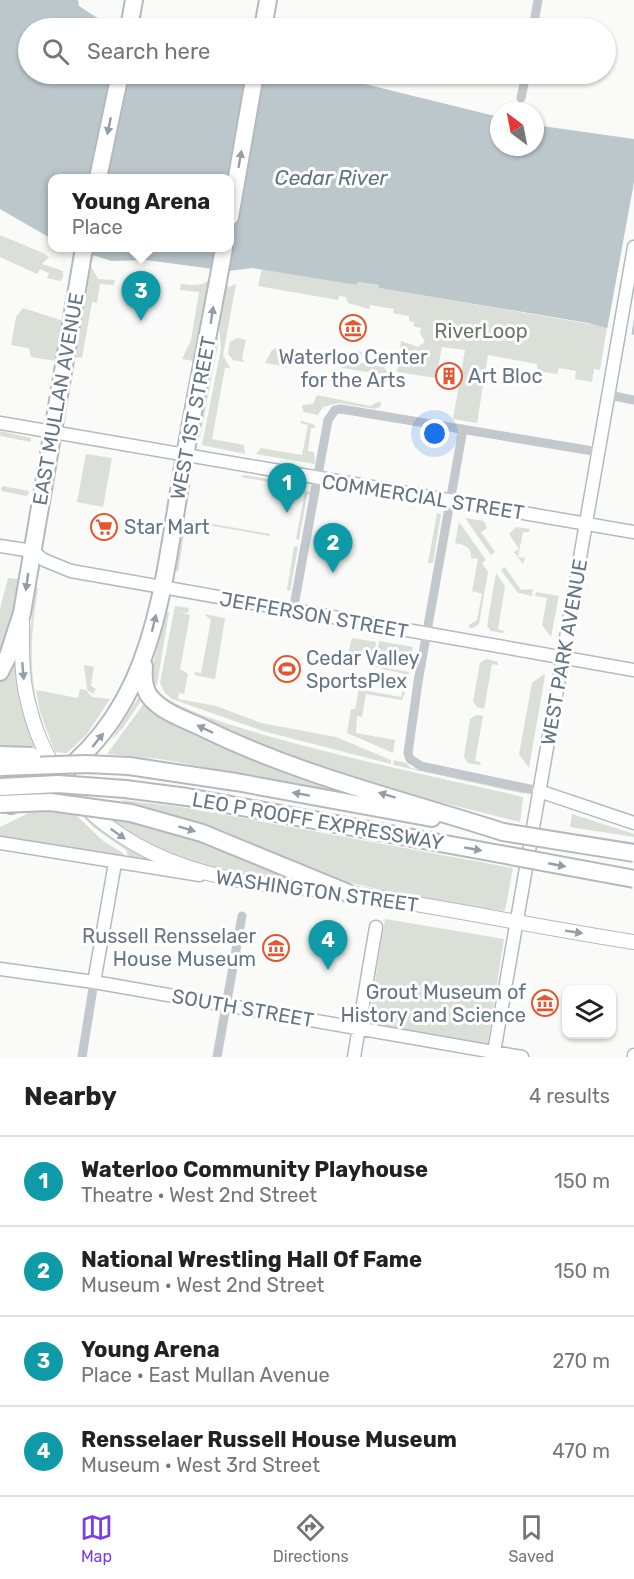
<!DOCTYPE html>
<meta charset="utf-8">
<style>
body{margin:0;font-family:Rubik,sans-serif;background:#f6f6f6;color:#222}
.controls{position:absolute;right:18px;bottom:18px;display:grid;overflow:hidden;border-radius:12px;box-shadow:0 2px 4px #0004}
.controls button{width:54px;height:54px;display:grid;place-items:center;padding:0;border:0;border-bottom:2px solid #e0e0e0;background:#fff;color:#222;font:30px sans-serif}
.compass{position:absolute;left:490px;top:102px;width:54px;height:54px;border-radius:50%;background:#fff;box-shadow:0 2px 4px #0004;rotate:328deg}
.you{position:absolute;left:435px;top:434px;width:21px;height:21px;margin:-15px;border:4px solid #fff;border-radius:50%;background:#1a73e8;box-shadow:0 0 0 9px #1a73e833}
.badge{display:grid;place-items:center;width:39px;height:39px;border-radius:50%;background:#7c3aed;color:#fff;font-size:20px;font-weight:700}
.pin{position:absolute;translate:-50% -50px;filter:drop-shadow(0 2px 3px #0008)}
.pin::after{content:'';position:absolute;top:32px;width:21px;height:18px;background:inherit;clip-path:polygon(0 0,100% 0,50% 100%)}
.popup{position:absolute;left:48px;top:174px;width:186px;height:78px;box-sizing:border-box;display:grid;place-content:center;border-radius:12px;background:#fff;filter:drop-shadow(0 2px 4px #0005);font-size:20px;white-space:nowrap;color:#767676}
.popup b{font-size:22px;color:#222}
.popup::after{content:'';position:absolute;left:50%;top:100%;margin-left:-12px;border:12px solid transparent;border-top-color:#fff}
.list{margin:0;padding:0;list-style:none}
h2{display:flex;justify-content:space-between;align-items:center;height:78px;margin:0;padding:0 24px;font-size:26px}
h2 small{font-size:20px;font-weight:400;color:#767676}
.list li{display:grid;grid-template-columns:39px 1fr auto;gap:18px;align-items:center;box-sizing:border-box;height:90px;padding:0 24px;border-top:2px solid #e0e0e0}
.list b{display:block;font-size:22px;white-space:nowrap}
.list p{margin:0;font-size:20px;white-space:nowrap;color:#767676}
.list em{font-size:20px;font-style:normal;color:#767676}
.icon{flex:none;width:33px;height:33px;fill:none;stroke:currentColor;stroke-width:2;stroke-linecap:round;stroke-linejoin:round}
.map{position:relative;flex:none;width:634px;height:1057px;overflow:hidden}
.search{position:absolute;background:#fff;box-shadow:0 2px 4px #0004;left:18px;right:18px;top:18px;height:66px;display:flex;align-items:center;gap:15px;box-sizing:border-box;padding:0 21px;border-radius:33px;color:#767676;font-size:22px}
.sheet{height:438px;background:#fff}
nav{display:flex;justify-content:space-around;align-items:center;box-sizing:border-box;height:84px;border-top:2px solid #e0e0e0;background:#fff;font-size:16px;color:#767676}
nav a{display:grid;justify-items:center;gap:3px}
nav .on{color:#7c3aed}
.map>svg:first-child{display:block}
.green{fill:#dadfd7}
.water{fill:#bbc7cb}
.pier{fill:#fafaf8}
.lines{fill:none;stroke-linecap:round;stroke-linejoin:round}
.secondary-casing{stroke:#b3babf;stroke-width:15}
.primary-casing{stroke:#b5babe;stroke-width:16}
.highway-casing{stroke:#b4b9bd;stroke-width:20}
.street{stroke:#c3c8cc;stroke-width:9}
.secondary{stroke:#fff;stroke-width:12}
.primary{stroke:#fff;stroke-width:14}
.highway{stroke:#fff;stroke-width:16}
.highway-bridge-casing{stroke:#b4b9bd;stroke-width:20;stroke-linecap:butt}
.highway-bridge{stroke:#fff;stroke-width:16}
.oneway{fill:#939fa8}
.labels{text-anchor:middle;stroke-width:6;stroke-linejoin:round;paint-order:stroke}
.park-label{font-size:20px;fill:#687a64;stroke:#fff}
.poi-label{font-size:20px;fill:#657683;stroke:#fff;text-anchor:start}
.street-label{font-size:20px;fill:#657683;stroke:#fff}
.water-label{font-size:21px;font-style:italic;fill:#60757c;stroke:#fff}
</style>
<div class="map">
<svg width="634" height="1057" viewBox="0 0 634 1057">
<rect width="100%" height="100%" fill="#fafaf8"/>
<path class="green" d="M 0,235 L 43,253 L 49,257 L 42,264 L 63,271 L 63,278 L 60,281 L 47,278 L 49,273 L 40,269 L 37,274 L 0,257 Z
M 91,266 L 98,279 L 115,280 L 114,285 L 100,284 L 97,303 L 92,302 L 82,358 L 76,357 Z
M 262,269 L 356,285 L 357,282 L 379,285 L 379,288 L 607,327 L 600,370 L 594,369 L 592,382 L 575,379 L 576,371 L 559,368 L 557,374 L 538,371 L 537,364 L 488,355 L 477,423 L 453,419 L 465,350 L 442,347 L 436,378 L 397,372 L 401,341 L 418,347 L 425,342 L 420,333 L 421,328 L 413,326 L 414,322 L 409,321 L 409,316 L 393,313 L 394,309 L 370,305 L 369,309 L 348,303 L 346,297 L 339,296 L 338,300 L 258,286 Z
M 210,279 L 192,383 L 189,384 L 193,361 L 182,359 L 191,340 L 199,292 L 180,290 L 181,284 C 191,285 203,287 210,279 Z
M 226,284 L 229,287 L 236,284 L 223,355 L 230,368 L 225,368 L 212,439 L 244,445 L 245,454 L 202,445 L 221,348 L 219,327 Z
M 23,308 L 63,321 L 56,361 L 31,357 L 29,348 L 11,345 L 16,317 Z
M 217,328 L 218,345 L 200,437 L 197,436 Z
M 237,338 L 246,340 L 242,358 L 244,362 L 233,360 L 228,354 L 230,342 Z
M 280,346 L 285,352 L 288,367 L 265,363 L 272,350 Z
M 357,351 L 362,352 L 361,363 L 384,367 L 390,376 L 385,379 L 380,374 L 342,368 L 346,352 L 356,354 Z
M 317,395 L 370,406 L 380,401 L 381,406 L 375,409 L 339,403 L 323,407 L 318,415 L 303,412 L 302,405 L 313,404 Z
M 301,421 L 313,424 L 316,428 L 311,428 L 308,451 L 314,452 L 315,464 L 256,454 L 261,448 L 302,455 L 308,425 L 300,423 Z
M 0,431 L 31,438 L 31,442 L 0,436 Z
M 86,454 L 112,458 L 103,507 L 77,502 Z
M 243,475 L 286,482 L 286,485 L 241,477 Z
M 2,486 L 29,491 L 29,493 L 26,496 L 1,491 Z
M 305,491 L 311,492 L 307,496 L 299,540 L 296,539 Z
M 437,513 L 441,514 L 433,563 L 428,563 Z
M 465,518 L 484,521 L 487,528 L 481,532 L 495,552 L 491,555 Z
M 190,520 L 270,534 L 270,536 L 190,522 Z
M 459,522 L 486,560 L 482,563 L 488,572 L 479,624 L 473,628 L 469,628 L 469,625 L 477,620 L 482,594 L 472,591 L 478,559 L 471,558 C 472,547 465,545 455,543 Z
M 516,527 L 530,529 L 529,532 L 523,532 L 518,557 L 525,558 L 523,564 L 514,552 L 519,549 L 509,534 Z
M 185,528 L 178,572 L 175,571 L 180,531 Z
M 294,546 L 298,547 L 290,591 L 287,590 Z
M 505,567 L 521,590 L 533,589 L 532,596 L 518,593 L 501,570 Z
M 496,573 L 505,586 L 498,629 L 504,631 L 503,633 L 491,631 L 487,626 Z
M 8,578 L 18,579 L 6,647 L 0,664 L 0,609 Z
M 36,588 L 38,588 C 29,647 27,688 50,744 L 47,745 L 31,697 L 28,642 Z
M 536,592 L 559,596 L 551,637 L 542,625 L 547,598 L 535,596 Z
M 175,606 L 189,608 L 188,613 L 180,612 L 190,615 L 180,669 L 188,674 L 184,694 L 179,693 L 178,699 L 216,706 L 261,723 L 336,737 L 391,760 L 391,764 L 263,731 L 172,699 L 165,693 L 160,683 Z
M 166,612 L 169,612 L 157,685 L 153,686 L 151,673 Z
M 204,614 L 225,618 L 215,679 L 194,675 L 195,672 L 201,673 L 211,620 Z
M 352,638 L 376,642 L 374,658 L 348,653 Z
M 379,641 L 413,647 L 410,666 L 376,660 Z
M 486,659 L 498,662 L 498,665 L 492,664 L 484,709 L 477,707 L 473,701 L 480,663 Z
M 12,660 L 17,661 L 39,751 L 0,750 L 0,682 Z
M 362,664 L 409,672 L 408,680 L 405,679 L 405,674 Z
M 84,665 L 94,667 L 91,686 L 96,689 L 93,694 L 87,690 Z
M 544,674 L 545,676 L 529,768 L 519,754 L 532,683 Z
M 360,682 L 363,682 L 362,690 L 401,697 L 403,691 L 405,692 L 402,700 L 366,694 L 362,717 L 357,716 L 356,733 L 395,740 L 393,753 L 347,733 L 351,709 L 355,709 Z
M 157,688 C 168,724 472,784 523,797 L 520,822 L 316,771 L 169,704 L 162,700 L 155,690 Z
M 80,689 L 86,690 L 92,697 L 110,699 L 87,734 L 67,753 L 55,752 L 40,712 L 36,690 L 78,698 Z
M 140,695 L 143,698 L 122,729 L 111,740 Z
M 145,702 L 382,800 L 160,759 L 107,754 Z
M 476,715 L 483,716 L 475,761 L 481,762 L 480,765 L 468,763 L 464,757 L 470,719 Z
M 394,760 L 406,763 L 411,768 L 523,791 L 525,794 L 393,765 Z
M 122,800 L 188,808 L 513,868 L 506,906 L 504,911 L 399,894 L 321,876 L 130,807 Z
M 33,811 L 75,814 L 102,840 L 124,854 L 124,859 L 0,838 L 0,827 Z
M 81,814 L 133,850 L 171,866 L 129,860 L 126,850 L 93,827 Z
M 572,814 L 634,834 L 634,837 L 570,827 Z
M 103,817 L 189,835 L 307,882 L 196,864 L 153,850 Z
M 385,919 L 504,939 L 487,1047 L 368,1026 Z"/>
<path class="water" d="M 0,0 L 78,0 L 79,6 L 102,21 L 136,28 L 28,28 L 28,74 L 324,74 L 499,117 L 499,147 L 535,147 L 535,125 L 634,139 L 634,335 L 588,323 L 379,288 L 379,285 L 358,282 L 356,285 L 253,268 L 228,271 L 146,260 L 112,261 L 69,248 L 230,248 L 230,178 L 52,178 L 52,239 L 0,209 Z"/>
<path class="pier" d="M 634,182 L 634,319 L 631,337 L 607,330 Z"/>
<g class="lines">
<defs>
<path id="secondary" d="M 0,423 L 634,532
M 0,546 L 32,551 L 44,560 L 71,571 L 634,670
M 539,791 L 634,823
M 0,843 L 200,875
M 0,969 L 94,982 L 522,1057
M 94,982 L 115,863
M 494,1052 L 634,247
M 354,1057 L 376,927
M 634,1057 L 634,1055"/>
<path id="primary" d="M 22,621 C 22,648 21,676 28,702 C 52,809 142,864 244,881 C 278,887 313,888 348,893 C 443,907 538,927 634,942"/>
<path id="highway" d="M 129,28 L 134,0
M 263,28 L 268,0
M 98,178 L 120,74
M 230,217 L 255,74
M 144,666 C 143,677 143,688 150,697 C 162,712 184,719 201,727 C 298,775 400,799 503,832
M 0,672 L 8,656 L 22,613 L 84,248
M 129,766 L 236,782 L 432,818
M 125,789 L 187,797 L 500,854
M 11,805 C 154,734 159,607 183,467 C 196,393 211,321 224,248
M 131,813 L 202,833 L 348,893"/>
</defs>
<use href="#secondary" class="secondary-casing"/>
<use href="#primary" class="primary-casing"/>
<use href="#highway" class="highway-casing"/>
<path class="street" d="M 533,28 L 538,0
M 521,98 L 526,74
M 609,395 L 634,400
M 463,429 L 418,682 L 408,753 L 410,759 L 421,766 L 539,791
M 293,611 L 328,420 L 335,410 L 341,409 L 599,452
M 82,1057 L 94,982
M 217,1057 L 242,916"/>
<use href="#secondary" class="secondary"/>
<use href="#primary" class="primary"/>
<use href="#highway" class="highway"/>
<defs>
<path id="highway-bridge" d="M 0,755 L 32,756
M 0,767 L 86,764 L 129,766
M 0,787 L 58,784 L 125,789
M 0,804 L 50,802 L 131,813
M 503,832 L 634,853
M 500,854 L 634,879"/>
</defs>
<use href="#highway-bridge" class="highway-bridge-casing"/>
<use href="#highway-bridge" class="highway-bridge"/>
</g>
<defs><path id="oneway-solid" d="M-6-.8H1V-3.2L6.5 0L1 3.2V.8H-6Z" transform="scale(1.5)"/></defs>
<g class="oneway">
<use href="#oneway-solid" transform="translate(109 126) rotate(102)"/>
<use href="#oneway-solid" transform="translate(240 159) rotate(-80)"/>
<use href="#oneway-solid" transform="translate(212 315) rotate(-81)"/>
<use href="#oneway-solid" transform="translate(27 582) rotate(98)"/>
<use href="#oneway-solid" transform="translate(154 623) rotate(-76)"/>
<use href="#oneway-solid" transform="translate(23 671) rotate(85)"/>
<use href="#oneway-solid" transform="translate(205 729) rotate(-154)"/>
<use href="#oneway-solid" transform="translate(98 740) rotate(-51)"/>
<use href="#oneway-solid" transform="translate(301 794) rotate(-170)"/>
<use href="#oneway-solid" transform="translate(387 795) rotate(-163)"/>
<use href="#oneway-solid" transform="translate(187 829) rotate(17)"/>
<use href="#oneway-solid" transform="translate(118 834) rotate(35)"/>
<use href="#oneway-solid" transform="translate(473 849) rotate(10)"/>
<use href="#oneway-solid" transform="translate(557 865) rotate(11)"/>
<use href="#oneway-solid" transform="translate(574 932) rotate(9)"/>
</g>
<defs>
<symbol id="museum-ring" viewBox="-11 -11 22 22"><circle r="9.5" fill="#fff" stroke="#e4572e" stroke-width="1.5"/><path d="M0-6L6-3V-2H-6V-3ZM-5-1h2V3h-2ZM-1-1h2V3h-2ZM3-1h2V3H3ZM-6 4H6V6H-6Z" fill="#e4572e"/></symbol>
<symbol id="building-ring" viewBox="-11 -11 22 22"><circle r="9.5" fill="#fff" stroke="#e4572e" stroke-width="1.5"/><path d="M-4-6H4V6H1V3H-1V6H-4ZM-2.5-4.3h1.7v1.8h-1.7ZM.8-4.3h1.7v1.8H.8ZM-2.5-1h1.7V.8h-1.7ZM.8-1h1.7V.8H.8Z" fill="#e4572e"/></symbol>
<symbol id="supermarket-ring" viewBox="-11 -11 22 22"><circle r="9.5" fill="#fff" stroke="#e4572e" stroke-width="1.5"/><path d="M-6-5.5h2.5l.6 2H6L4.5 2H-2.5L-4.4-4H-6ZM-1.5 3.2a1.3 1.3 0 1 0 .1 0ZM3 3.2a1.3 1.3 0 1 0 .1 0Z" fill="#e4572e"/></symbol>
<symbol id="stadium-ring" viewBox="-11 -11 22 22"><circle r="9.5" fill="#fff" stroke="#e4572e" stroke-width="1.5"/><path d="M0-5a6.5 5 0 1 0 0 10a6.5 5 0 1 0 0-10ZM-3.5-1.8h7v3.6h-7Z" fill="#e4572e"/></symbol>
</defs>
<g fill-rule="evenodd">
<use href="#museum-ring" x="338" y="313" width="30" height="30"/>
<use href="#building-ring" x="434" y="361" width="30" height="30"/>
<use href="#supermarket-ring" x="89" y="512" width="30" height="30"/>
<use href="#stadium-ring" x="272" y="654" width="30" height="30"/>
<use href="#museum-ring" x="261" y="933" width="30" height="30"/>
<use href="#museum-ring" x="530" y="988" width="30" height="30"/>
</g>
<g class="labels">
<g class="park-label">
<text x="481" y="338">RiverLoop</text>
</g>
<g class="poi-label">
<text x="353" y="364" text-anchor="middle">Waterloo Center<tspan x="353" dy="23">for the Arts</tspan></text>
<text x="468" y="383">Art Bloc</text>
<text x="124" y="534">Star Mart</text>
<text x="306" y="665">Cedar Valley<tspan x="306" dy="23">SportsPlex</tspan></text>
<text x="256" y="943" text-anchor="end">Russell Rensselaer<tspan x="256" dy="23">House Museum</tspan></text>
<text x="526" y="999" text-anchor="end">Grout Museum of<tspan x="526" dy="23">History and Science</tspan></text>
</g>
<g class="street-label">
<text transform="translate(58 399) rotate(-80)" y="7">EAST MULLAN AVENUE</text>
<text transform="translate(193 418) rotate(-79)" y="7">WEST 1ST STREET</text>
<text transform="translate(423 497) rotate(9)" y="7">COMMERCIAL STREET</text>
<text transform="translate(314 615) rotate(10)" y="7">JEFFERSON STREET</text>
<text transform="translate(564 652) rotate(-80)" y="7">WEST PARK AVENUE</text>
<text transform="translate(318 821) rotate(10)" y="7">LEO P ROOFF EXPRESSWAY</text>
<text transform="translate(317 891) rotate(8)" y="7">WASHINGTON STREET</text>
<text transform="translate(243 1008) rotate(10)" y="7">SOUTH STREET</text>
</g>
<g class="water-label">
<text x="331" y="185">Cedar River</text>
</g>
</g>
</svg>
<div class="controls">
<button><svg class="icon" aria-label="layers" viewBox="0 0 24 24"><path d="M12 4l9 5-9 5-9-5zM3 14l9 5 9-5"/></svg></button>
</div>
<svg class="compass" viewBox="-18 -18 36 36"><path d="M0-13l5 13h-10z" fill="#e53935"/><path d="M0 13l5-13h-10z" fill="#767676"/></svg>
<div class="you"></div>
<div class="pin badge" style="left:287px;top:513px;background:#0f9aa8">1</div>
<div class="pin badge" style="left:333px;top:573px;background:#0f9aa8">2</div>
<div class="pin badge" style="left:141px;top:321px;background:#0f9aa8">3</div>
<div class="popup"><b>Young Arena</b>Place</div>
<div class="pin badge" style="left:328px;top:970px;background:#0f9aa8">4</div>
<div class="search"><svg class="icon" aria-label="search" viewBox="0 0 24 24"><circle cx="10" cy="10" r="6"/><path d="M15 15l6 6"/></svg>Search here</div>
</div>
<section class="sheet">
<h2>Nearby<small>4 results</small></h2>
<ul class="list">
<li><span class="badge" style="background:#0f9aa8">1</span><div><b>Waterloo Community Playhouse</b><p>Theatre · West 2nd Street</p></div><em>150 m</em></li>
<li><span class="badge" style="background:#0f9aa8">2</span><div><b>National Wrestling Hall Of Fame</b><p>Museum · West 2nd Street</p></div><em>150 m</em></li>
<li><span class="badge" style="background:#0f9aa8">3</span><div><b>Young Arena</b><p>Place · East Mullan Avenue</p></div><em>270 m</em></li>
<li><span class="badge" style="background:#0f9aa8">4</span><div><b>Rensselaer Russell House Museum</b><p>Museum · West 3rd Street</p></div><em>470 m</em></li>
</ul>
</section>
<nav>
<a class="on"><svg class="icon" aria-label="map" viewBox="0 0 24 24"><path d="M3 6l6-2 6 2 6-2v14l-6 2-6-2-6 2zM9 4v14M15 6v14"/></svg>Map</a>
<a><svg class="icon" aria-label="directions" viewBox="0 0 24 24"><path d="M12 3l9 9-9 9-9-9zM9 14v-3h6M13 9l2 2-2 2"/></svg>Directions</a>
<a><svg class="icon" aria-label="saved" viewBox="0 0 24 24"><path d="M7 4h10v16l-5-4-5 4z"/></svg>Saved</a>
</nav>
